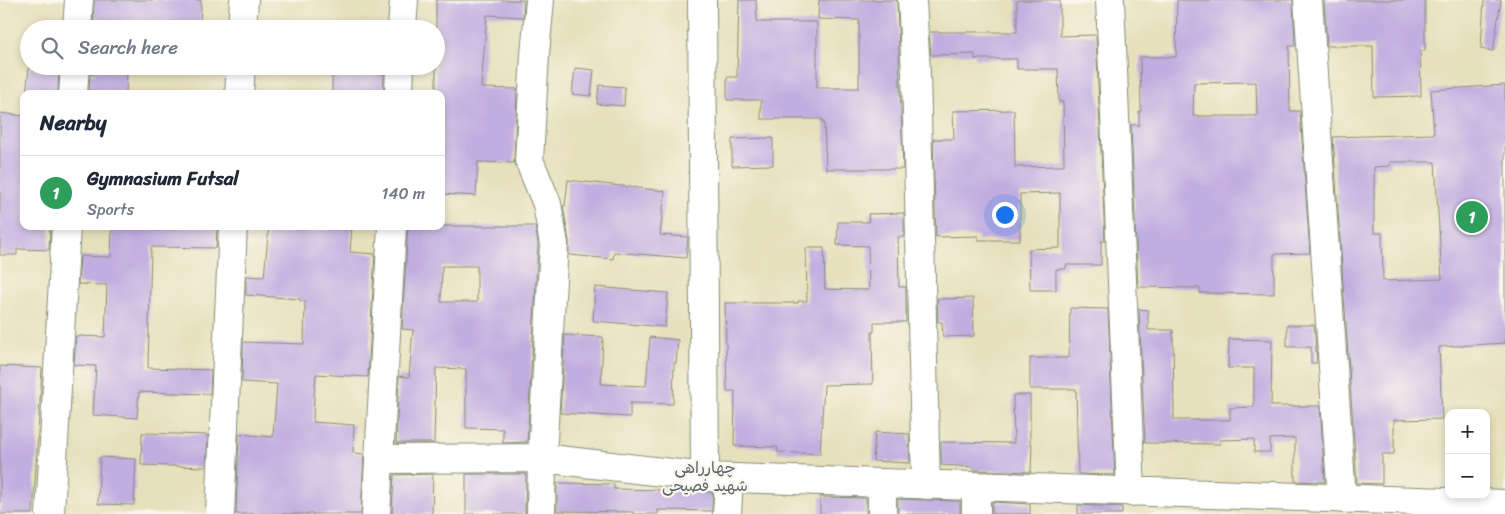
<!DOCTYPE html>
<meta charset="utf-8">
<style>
body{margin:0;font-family:Sriracha,"Playpen Sans Arabic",sans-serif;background:#f6f6f7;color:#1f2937}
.controls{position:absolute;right:15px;bottom:15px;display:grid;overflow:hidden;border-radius:10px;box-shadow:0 2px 8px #0003}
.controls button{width:45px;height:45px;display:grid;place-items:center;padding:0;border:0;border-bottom:1px solid #e0e1e3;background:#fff;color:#1f2937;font:25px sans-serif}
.you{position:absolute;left:1004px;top:214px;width:18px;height:18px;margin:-12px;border:4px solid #fff;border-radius:50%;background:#1a73e8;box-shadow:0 0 0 8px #1a73e833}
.badge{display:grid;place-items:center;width:32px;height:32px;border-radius:50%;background:#b5179e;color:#fff;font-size:16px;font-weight:700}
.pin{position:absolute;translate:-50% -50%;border:2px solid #fff;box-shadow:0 1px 5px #0006}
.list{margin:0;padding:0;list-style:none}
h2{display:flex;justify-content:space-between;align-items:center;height:65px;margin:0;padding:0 20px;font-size:21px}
h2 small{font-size:16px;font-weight:400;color:#747a83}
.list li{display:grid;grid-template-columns:32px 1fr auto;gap:15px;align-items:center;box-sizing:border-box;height:75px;padding:0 20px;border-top:1px solid #e0e1e3}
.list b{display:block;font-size:19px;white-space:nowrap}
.list p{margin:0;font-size:16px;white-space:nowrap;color:#747a83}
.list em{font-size:16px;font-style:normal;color:#747a83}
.icon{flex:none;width:28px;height:28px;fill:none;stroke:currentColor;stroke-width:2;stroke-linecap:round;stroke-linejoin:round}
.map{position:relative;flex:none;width:1505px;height:514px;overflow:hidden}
.search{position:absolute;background:#fff;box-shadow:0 2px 8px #0003;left:20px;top:20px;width:425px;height:55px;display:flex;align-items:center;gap:12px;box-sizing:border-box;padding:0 18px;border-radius:28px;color:#747a83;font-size:19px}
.panel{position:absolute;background:#fff;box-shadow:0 2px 8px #0003;left:20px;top:90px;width:425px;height:140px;border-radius:10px}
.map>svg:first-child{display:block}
.building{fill:#c2ade0;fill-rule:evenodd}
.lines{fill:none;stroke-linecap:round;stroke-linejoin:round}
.minor-casing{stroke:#838e78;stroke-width:30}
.minor{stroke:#fff;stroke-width:28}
.labels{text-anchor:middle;stroke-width:4.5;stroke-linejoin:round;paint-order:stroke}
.neighbourhood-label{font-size:16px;fill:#586470;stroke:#fbf7ec}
</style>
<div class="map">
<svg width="1505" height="514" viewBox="0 0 1505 514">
<rect width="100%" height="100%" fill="#fbf7ec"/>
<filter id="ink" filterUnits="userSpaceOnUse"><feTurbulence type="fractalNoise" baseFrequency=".02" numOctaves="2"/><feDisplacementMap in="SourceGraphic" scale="10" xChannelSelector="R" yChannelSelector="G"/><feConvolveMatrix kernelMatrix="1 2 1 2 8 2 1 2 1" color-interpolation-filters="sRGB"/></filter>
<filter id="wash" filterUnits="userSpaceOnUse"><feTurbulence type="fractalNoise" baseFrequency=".0096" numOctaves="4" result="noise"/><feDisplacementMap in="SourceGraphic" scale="20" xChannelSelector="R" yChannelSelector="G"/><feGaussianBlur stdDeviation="1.12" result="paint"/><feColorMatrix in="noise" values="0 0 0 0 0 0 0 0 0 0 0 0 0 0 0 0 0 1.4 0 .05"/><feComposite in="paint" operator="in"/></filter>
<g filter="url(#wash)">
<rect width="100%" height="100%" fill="#e7e0bc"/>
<g id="blocks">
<path class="building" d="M 94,0 L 201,0 L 200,29 L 93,29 Z
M 436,0 L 524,0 L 523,17 L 487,15 L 481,88 L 517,89 L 514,163 L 478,162 L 476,196 L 441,194 L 441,94 L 436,94 Z
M 739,0 L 756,0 L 757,22 L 817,22 L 817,88 L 859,88 L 859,20 L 818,19 L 819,0 L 897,0 L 903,169 L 826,169 L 824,122 L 822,122 L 822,119 L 761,119 L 761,100 L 727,100 L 727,77 L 737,77 Z
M 1017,0 L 1060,0 L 1060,36 L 1096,35 L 1105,241 L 1101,241 L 1101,265 L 1066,265 L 1066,269 L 1056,269 L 1056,290 L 1030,290 L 1029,249 L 1060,248 L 1060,193 L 1020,194 L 1020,240 L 978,240 L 978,236 L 936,237 L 933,139 L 954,139 L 953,111 L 1014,110 L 1015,167 L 1061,166 L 1061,165 L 1064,165 L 1063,102 L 1059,102 L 1058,69 L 1017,69 L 1017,59 L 975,59 L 975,54 L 931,55 L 929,32 L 1017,32 Z
M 1177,0 L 1293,0 L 1295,46 L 1289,46 L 1290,111 L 1300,111 L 1310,253 L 1274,254 L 1274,294 L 1200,293 L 1200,288 L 1138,287 L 1131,125 L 1139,125 L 1139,111 L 1141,111 L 1140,57 L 1176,57 ZM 1256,82 L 1257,116 L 1193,116 L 1194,83 Z
M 1324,0 L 1425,0 L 1425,51 L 1420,51 L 1421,96 L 1374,97 L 1373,46 L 1327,46 Z
M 1484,0 L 1501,0 L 1493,51 L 1481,49 Z
M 95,66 L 127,66 L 126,94 L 89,92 L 90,74 L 94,75 Z
M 29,68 L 59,71 L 58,94 L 26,94 Z
M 575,68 L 594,70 L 591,96 L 572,94 Z
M 332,72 L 384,74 L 383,94 L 332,94 Z
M 599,85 L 625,87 L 624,106 L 597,104 Z
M 1505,85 L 1505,343 L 1439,347 L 1442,419 L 1394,420 L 1394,454 L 1382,454 L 1382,484 L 1357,483 L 1333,137 L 1434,134 L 1431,90 ZM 1390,162 L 1435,162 L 1442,279 L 1383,281 L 1382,233 L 1374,233 L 1374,167 L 1390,166 Z
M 0,113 L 24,116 L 24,226 L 50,226 L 49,250 L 17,249 L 17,255 L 0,255 Z
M 773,138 L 773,165 L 732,166 L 732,139 Z
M 568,180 L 665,191 L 660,235 L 688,237 L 686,258 L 614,252 L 613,259 L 569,255 L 569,241 L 563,206 L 565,206 Z
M 904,213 L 904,237 L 898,237 L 899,287 L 906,287 L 906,322 L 874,322 L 874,332 L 872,332 L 873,384 L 824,385 L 820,454 L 777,452 L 778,447 L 734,446 L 735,391 L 727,391 L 725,303 L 798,303 L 798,301 L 807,301 L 806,248 L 824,248 L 825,289 L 869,290 L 868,246 L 837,245 L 838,222 L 869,222 L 868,214 Z
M 112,226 L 217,226 L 216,248 L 151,247 L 148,368 L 211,370 L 210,394 L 139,392 L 137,418 L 93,415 L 96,366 L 74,365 L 76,336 L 105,337 L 107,285 L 78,284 L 80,256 L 111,257 Z
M 269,226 L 352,226 L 350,252 L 375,254 L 368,377 L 316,374 L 314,398 L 313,422 L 354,425 L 353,453 L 364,454 L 361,514 L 236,514 L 239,434 L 273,437 L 277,384 L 242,382 L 243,342 L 304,344 L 305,301 L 300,301 L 300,299 L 246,295 L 246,276 L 264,277 Z
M 408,226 L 535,226 L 538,245 L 527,442 L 503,443 L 503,429 L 466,428 L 466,369 L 436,368 L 434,443 L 396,443 L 399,376 L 409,377 L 413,330 L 402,329 ZM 442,266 L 477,266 L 477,302 L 441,302 Z
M 595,287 L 668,293 L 665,327 L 593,321 Z
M 973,298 L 974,336 L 943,337 L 942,322 L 938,322 L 937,299 Z
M 1070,308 L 1108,309 L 1115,475 L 1078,474 L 1076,389 L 1030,389 L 1030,358 L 1069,358 Z
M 1139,309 L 1148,310 L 1148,330 L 1173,330 L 1174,420 L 1230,420 L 1230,408 L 1254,407 L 1254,368 L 1228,368 L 1229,339 L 1272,340 L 1271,406 L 1320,406 L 1325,482 L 1295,481 L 1295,438 L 1270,439 L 1270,452 L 1254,452 L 1254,439 L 1220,440 L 1220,444 L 1145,443 Z
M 1287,325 L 1314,325 L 1317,363 L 1311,363 L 1311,347 L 1287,347 Z
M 565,335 L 603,337 L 601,384 L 622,385 L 646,386 L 650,337 L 678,340 L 676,363 L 674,363 L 673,404 L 630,403 L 630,417 L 560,413 Z
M 0,366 L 42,368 L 33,514 L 0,514 Z
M 1013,395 L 1030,395 L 1030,444 L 1032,444 L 1031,472 L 974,470 L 974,467 L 941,465 L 941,442 L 1014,443 Z
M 875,432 L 909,434 L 910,463 L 873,461 Z
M 142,433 L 208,435 L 206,467 L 141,465 Z
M 100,457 L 136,459 L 134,505 L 98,504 Z
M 433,474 L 432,514 L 392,514 L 394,475 Z
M 466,474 L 526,474 L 525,514 L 466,514 Z
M 557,483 L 614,484 L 614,489 L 669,490 L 669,488 L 713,493 L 712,511 L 658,510 L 658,514 L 633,514 L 633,512 L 557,511 Z
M 820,497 L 866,498 L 866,514 L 820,514 Z
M 898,499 L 960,501 L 960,514 L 898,514 Z
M 992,502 L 1030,504 L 1030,514 L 992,514 Z
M 1078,505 L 1122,507 L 1122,514 L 1078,514 Z"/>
</g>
</g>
<g filter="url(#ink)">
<use href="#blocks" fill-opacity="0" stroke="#838e78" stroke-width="1"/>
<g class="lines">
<defs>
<path id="minor" d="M 540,0 L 535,54 L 529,160 L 547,204 L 554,244 L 542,458 L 541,514
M 702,0 L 705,477
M 912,0 L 916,73 L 926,485
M 1110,0 L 1131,492
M 1308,0 L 1342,499
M 77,29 L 79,0
M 242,29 L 244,0
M 402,29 L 404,0
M 73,94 L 75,66
M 239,94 L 241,66
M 399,94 L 400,66
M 379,459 L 542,458 L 705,477 L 1505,504
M 976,487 L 976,514
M 50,514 L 66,226
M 220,514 L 233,226
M 376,514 L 392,226
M 727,514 L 729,478
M 882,514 L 882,484"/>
</defs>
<use href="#minor" class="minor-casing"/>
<use href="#minor" class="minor"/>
</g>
</g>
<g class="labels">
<g class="neighbourhood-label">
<text x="705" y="473">چهارراهی<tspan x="705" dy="18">شهید فصیحی</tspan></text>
</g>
</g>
</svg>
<div class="controls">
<button>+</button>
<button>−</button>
</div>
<div class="you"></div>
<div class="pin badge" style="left:1472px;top:217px;background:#2e9e5b">1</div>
<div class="search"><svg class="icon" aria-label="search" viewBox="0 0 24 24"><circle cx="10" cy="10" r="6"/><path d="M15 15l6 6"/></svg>Search here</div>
<section class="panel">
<h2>Nearby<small></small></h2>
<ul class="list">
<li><span class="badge" style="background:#2e9e5b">1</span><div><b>Gymnasium Futsal</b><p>Sports</p></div><em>140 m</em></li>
</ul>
</section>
</div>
